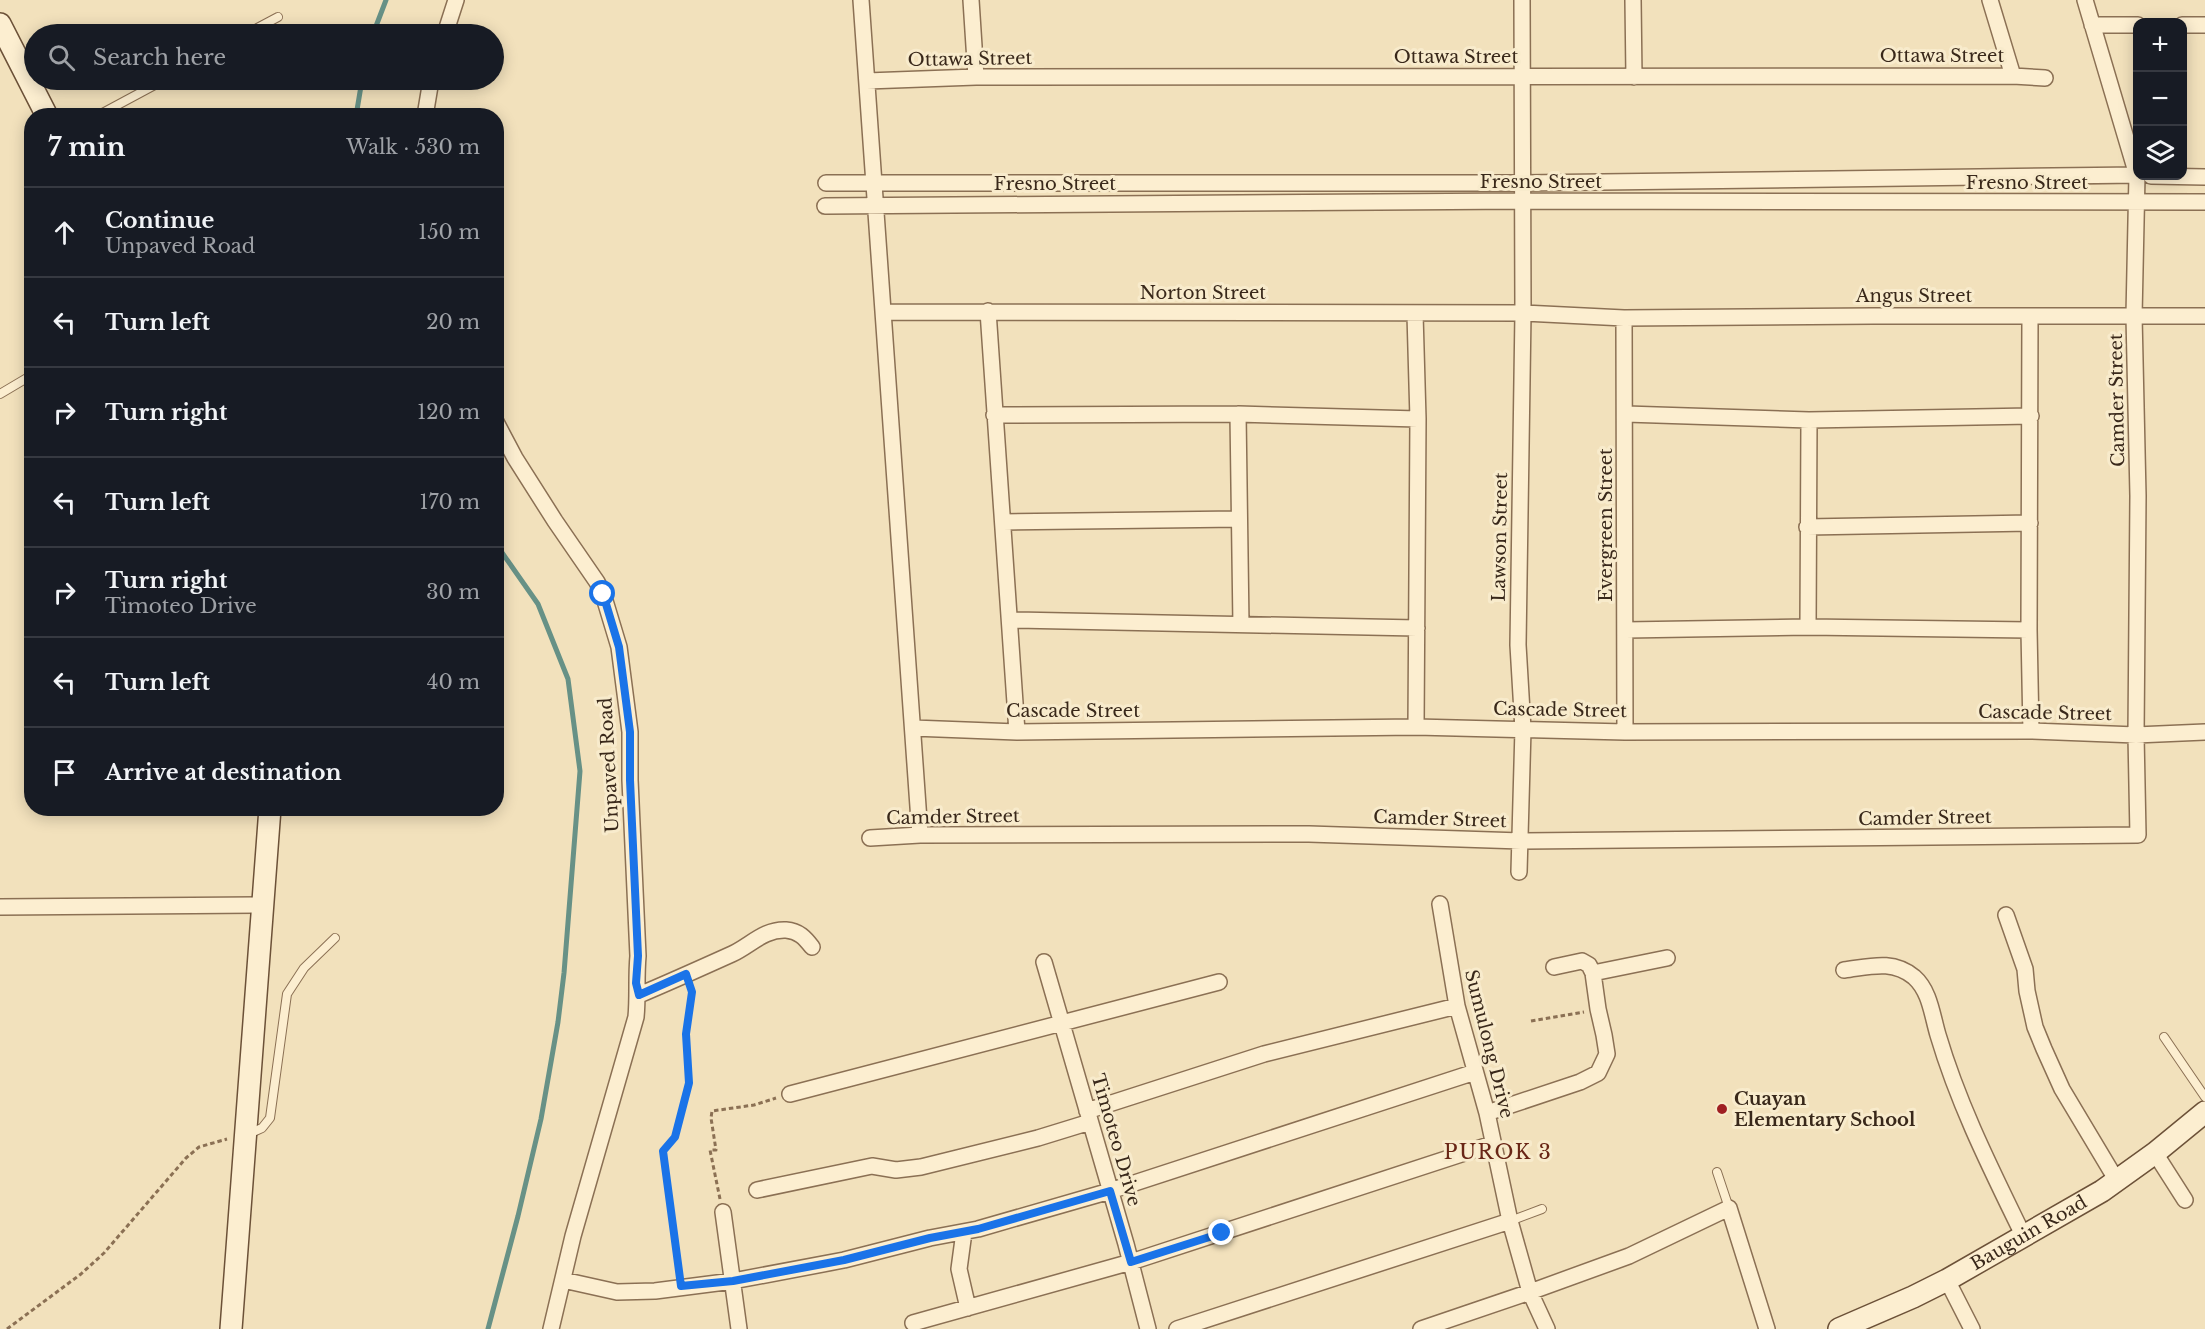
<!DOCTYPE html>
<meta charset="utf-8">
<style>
body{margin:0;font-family:"Libre Baskerville",serif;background:#20242c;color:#f1f3f6}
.controls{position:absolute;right:18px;top:18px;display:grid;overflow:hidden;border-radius:12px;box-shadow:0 3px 15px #0003}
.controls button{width:54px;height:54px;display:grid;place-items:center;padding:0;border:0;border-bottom:2px solid #363941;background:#171b24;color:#f1f3f6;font:30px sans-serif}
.stop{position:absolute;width:18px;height:18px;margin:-14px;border:4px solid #1a73e8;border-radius:50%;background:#fff}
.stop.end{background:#1a73e8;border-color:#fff;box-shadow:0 2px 6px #0008}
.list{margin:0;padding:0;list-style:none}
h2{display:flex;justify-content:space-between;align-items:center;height:78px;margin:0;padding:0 24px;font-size:26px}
h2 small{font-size:20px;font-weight:400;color:#9ea1a6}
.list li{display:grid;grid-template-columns:39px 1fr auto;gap:18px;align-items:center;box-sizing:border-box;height:90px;padding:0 24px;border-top:2px solid #363941}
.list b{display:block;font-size:22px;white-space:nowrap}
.list p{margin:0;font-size:20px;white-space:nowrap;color:#9ea1a6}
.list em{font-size:20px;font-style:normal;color:#9ea1a6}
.icon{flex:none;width:33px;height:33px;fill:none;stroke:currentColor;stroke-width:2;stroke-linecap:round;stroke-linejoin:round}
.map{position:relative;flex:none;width:2205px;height:1329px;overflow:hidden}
.search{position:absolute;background:#171b24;box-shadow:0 3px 15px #0003;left:24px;top:24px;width:480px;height:66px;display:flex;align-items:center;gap:15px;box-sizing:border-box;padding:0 21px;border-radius:33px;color:#9ea1a6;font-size:22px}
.panel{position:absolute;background:#171b24;box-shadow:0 3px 15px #0003;left:24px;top:108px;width:480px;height:708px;border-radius:24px}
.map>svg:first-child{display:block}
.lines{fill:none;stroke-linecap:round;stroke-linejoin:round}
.stream{stroke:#679186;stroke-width:5}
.lane-casing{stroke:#8b7054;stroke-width:10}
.street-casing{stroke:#8b7054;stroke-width:18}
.secondary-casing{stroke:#6c5138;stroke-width:24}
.path{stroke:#8b7054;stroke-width:3;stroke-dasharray:4.5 3;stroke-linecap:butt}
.lane{stroke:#fceed0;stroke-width:8}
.street{stroke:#fceed0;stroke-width:15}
.secondary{stroke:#fceed0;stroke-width:21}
.route{stroke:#1a73e8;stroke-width:8}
.poi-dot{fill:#9f1f22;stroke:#f8ebcc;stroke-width:2}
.labels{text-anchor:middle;stroke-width:6;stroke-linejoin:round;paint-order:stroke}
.street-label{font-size:18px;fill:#39281a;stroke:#f8ebcc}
.poi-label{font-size:18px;font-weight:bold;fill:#39281a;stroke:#f8ebcc;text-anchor:start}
.neighbourhood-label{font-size:20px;letter-spacing:1.5px;fill:#692616;stroke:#f8ebcc}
</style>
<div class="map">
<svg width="2205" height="1329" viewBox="0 0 2205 1329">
<rect width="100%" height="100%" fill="#f2e1bc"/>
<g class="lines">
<path class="stream" d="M 373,34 L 386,0
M 356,116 L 362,80
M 488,1329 L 518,1216 L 541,1119 L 558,1022 L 564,973 L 580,771 L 568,679 L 538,604 L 496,544"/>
<defs>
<path id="lane" d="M 246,34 L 278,17
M 97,116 L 164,80
M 0,394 L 32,375
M 2164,1037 L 2205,1097
M 249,1134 L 262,1128 L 270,1118 L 287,994 L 304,968 L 335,938
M 1717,1172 L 1729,1208
M 1510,1221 L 1542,1209"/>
<path id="street" d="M 861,0 L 920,835
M 971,0 L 976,77
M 1633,0 L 1634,77
M 1990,0 L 2013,76
M 2092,25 L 2138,25
M 2182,25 L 2205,25
M 445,34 L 456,0
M 867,81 L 976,77 L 2013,76 L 2045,78
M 425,116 L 431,80
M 2151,176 L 2205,177
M 826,183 L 1521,183 L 2138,175
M 825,206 L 1521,201 L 2205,202
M 988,311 L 1017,732
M 883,312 L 1523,313 L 1624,318 L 1873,316 L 2205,316
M 1415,314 L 1418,419 L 1416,727
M 2030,316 L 2029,630 L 2031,731
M 1624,318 L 1625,732
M 1238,414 L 1241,625
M 1626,414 L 1809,420 L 2031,416
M 994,415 L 1238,414 L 1418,419
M 496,422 L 515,458 L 555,521 L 597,582 L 603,594 L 619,647 L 630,732 L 630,780 L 638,956 C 636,977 638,997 636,1017 L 573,1236 L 551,1329
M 1003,522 L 1239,519
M 1807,527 L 2030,523
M 1010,620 L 1417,628
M 1808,627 L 1809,420
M 1626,630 L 1808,627 L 2029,630
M 913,728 L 1017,732 L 1416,727 L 1625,732 L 2031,731 L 2136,735 L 2205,732
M 870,838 L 920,835 L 1309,834 L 1521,841 L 2138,835 L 2136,735 L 2138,496 L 2134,316 L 2137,175 L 2085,0
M 1519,872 L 1523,729 L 1518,645 L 1523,313 L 1522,0
M 1440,904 L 1457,1006 L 1487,1113 L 1510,1221 L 1530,1292 L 1547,1329
M 0,907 L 263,905
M 2006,915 L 2025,969 L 2027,991 L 2035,1027 L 2044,1049 L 2062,1089 L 2117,1181
M 1044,962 L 1126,1244 L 1148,1329
M 1844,970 C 1869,967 1892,959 1914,977 C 1930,991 1932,1015 1938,1035 C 1959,1106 1992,1171 2024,1237
M 1593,973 L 1667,958
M 639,995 C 670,982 701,968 732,954 C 751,945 764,929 786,930 C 799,931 805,938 812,947
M 790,1094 L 1219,982
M 1087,1111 L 1264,1054 L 1457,1006
M 1487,1113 L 1580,1082 L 1598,1073 L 1607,1054 L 1604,1035 L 1598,1009 L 1593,973 L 1589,965 L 1582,961 L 1554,967
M 2155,1153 L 2185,1200
M 757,1190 L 872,1166 L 896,1170 L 921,1167 L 1038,1138 L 1090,1122
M 723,1212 L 739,1329
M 964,1232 L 959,1269 L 968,1308
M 563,1280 L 617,1292 L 655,1291 L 733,1281 L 844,1260 L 930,1238 L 978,1229 L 1110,1191 L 1475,1072
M 1947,1280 L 1972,1329
M 913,1323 L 1131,1262 L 1492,1144
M 1177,1329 L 1510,1221
M 1421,1329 L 1530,1292 L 1629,1256 L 1729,1208 L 1767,1329"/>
<g id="secondary">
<path d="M 0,24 L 47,116"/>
<path d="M 231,1329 L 270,808"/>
<path id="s1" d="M 1839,1329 L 1913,1297 L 1947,1280 L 2102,1191 L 2155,1153 L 2205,1112"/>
</g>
</defs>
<use href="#lane" class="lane-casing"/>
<use href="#street" class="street-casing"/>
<use href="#secondary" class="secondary-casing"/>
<path class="path" d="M 1531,1021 L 1584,1012
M 720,1199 L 710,1150 L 716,1150 L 711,1118 L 712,1111 L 754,1105 L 776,1098
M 679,1273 L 663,1151 L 674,1137 L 682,1115 L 682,1103 L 686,1098 L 689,1083 L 686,1034 L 692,992 L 690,988
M 7,1329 L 81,1274 L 104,1253 L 186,1158 L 199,1147 L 227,1139"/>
<use href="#lane" class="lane"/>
<use href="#street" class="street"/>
<use href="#secondary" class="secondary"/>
</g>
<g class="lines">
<path class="route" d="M 603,594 L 619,647 L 630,732 L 630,780 L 638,956 L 636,983 L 639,995 L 686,974 L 692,992 L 686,1034 L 689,1083 L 675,1137 L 663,1151 L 681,1286 L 733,1281 L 844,1260 L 930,1238 L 978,1229 L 1110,1191 L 1131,1262 L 1222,1233"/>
</g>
<circle class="poi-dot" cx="1722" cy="1109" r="6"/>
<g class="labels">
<g class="street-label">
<text x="1942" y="62">Ottawa Street</text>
<text x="1456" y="63">Ottawa Street</text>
<text transform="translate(970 59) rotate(-1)" y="6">Ottawa Street</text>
<text x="1541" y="188">Fresno Street</text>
<text x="2027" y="189">Fresno Street</text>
<text x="1055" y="190">Fresno Street</text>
<text x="1203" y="299">Norton Street</text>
<text x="1914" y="302">Angus Street</text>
<text transform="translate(2117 400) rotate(-91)" y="6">Camder Street</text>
<text transform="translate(1606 525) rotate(-90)" y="6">Evergreen Street</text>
<text transform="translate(1500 537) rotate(-89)" y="6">Lawson Street</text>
<text transform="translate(1560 710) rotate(1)" y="6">Cascade Street</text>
<text x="1073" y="717">Cascade Street</text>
<text transform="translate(2045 713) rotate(1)" y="6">Cascade Street</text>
<text transform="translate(609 765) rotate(-93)" y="6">Unpaved Road</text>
<text transform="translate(953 817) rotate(-1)" y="6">Camder Street</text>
<text transform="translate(1925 818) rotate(-1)" y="6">Camder Street</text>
<text transform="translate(1440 819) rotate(2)" y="6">Camder Street</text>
<text transform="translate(1489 1044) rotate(76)" y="6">Sumulong Drive</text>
<text transform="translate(1116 1140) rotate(74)" y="6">Timoteo Drive</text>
<text dy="6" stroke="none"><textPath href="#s1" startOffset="213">Bauguin Road</textPath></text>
</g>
<g class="poi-label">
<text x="1734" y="1105">Cuayan<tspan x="1734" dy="21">Elementary School</tspan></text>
</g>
<g class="neighbourhood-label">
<text x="1498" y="1159">PUROK 3</text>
</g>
</g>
</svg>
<div class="controls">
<button>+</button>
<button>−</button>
<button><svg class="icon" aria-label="layers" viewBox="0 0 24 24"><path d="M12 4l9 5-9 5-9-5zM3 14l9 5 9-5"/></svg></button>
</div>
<div class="stop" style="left:603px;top:594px"></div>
<div class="stop end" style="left:1222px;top:1233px"></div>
<div class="search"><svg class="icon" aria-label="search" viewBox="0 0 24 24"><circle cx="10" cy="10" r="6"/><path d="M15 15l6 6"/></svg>Search here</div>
<section class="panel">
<h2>7 min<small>Walk · 530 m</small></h2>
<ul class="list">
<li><svg class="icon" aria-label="ahead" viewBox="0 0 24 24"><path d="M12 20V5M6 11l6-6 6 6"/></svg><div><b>Continue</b><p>Unpaved Road</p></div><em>150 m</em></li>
<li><svg class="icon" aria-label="left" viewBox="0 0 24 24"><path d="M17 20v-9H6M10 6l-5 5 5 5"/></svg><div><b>Turn left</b></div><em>20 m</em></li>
<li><svg class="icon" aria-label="right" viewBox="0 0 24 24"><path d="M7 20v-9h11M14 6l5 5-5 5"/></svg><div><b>Turn right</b></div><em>120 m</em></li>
<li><svg class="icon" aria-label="left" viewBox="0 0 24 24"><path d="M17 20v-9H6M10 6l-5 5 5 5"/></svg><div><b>Turn left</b></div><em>170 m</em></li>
<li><svg class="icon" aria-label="right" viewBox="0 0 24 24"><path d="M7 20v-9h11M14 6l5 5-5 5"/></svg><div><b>Turn right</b><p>Timoteo Drive</p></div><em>30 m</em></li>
<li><svg class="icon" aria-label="left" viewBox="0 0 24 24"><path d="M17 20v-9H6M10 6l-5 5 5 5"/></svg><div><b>Turn left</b></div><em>40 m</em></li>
<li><svg class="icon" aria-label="arrive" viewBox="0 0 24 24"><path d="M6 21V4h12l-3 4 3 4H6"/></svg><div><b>Arrive at destination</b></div></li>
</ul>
</section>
</div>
